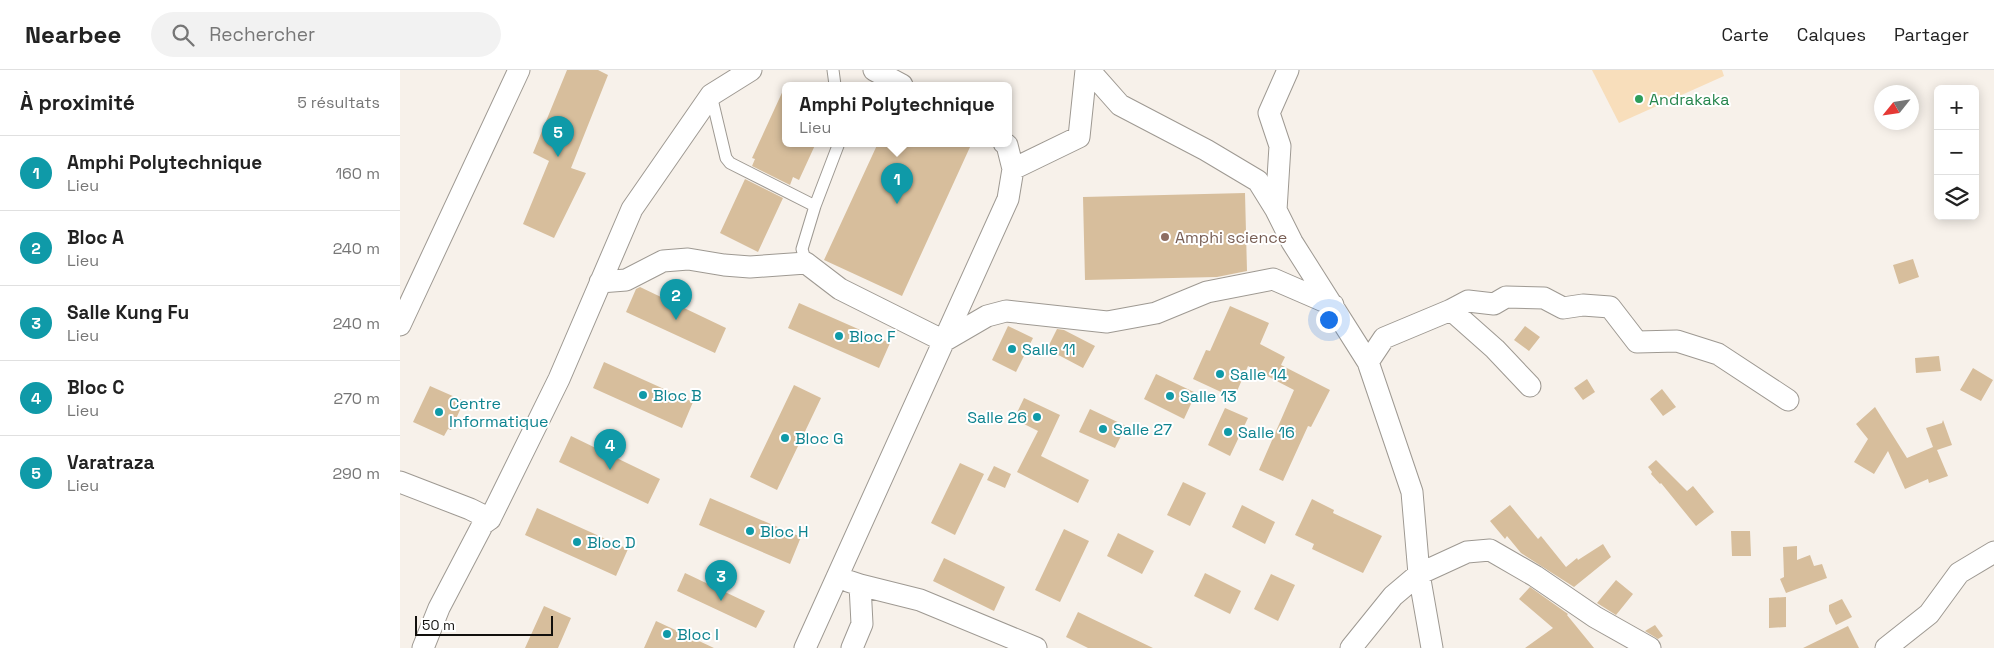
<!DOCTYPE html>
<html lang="fr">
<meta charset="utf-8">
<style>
body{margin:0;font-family:"Space Grotesk",sans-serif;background:#f2f2f2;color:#222}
.controls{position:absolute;right:15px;top:15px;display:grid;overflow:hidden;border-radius:8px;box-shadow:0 2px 12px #0003}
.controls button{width:45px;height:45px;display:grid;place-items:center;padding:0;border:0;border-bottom:1px solid #e0e0e0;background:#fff;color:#222;font:25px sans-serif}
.compass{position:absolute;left:1474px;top:15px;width:45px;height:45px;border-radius:50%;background:#fff;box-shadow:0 2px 12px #0003;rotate:240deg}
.scale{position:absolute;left:15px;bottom:12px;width:138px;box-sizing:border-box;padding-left:5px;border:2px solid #12100d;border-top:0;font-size:14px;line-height:18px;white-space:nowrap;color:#12100d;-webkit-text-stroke:4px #fff;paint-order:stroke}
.you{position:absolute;left:928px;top:249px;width:18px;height:18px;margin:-12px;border:4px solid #fff;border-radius:50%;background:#1a73e8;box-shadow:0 0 0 8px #1a73e833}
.badge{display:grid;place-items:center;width:32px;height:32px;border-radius:50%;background:#db2777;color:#fff;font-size:16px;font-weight:700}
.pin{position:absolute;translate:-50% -41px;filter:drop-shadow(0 1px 2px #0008)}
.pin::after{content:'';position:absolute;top:26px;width:18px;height:15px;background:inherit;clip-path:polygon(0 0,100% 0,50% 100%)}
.popup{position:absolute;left:382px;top:12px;width:230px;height:65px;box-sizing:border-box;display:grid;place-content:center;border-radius:8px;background:#fff;filter:drop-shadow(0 1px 4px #0005);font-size:16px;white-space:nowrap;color:#767676}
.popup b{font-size:19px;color:#222}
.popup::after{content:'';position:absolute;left:50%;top:100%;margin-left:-10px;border:10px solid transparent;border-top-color:#fff}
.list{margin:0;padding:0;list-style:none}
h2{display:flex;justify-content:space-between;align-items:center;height:65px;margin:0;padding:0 20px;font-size:21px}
h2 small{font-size:16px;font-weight:400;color:#767676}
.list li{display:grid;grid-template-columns:32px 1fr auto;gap:15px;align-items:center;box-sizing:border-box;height:75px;padding:0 20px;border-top:1px solid #e0e0e0}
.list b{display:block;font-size:19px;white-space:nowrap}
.list p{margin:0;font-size:16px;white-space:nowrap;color:#767676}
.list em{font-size:16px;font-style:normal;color:#767676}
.icon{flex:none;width:28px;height:28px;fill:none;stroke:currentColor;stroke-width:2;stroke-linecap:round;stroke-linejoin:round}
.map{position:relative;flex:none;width:1594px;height:578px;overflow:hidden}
header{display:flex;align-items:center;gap:30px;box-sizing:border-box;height:70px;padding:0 25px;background:#fff;border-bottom:1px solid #e0e0e0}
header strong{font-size:24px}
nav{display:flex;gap:28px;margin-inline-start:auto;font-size:18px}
.search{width:350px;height:45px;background:#f2f2f2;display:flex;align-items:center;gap:12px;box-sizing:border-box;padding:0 18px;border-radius:28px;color:#767676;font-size:19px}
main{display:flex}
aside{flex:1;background:#fff}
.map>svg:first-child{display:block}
.green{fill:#f8debb}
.building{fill:#d7be9c}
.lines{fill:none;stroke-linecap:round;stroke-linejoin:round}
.lane-casing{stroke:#9e9992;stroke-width:13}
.street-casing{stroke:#9e9992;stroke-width:23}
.lane{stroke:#fff;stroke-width:11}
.street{stroke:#fff;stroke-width:21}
.leisure-dot{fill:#2e9e5b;stroke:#fff;stroke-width:2}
.education-dot{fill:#8d6e63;stroke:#fff;stroke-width:2}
.culture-dot{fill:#0f9aa8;stroke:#fff;stroke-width:2}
.labels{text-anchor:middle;stroke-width:4;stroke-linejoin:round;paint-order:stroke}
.leisure-label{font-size:16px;fill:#27864d;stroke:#fff;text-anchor:start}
.education-label{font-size:16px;fill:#785e54;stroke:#fff;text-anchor:start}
.culture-label{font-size:16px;fill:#0d838f;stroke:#fff;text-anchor:start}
</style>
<header>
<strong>Nearbee</strong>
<div class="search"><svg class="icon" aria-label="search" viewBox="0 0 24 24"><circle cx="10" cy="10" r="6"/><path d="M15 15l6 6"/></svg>Rechercher</div>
<nav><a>Carte</a><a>Calques</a><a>Partager</a></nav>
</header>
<main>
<aside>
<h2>À proximité<small>5 résultats</small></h2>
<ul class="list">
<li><span class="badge" style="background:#0f9aa8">1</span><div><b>Amphi Polytechnique</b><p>Lieu</p></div><em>160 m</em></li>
<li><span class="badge" style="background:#0f9aa8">2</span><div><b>Bloc A</b><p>Lieu</p></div><em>240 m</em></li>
<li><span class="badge" style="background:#0f9aa8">3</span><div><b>Salle Kung Fu</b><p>Lieu</p></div><em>240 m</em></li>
<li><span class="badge" style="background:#0f9aa8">4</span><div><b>Bloc C</b><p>Lieu</p></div><em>270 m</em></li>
<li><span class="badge" style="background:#0f9aa8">5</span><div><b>Varatraza</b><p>Lieu</p></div><em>290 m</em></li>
</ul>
</aside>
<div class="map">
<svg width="1594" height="578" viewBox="0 0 1594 578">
<rect width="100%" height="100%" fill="#f7f1ea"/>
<path class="green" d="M 1192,0 L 1322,0 L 1324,6 L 1219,53 Z"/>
<path class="building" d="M 167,0 L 198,0 L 208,5 L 171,98 L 186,103 L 154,168 L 123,154 L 149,91 L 133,83 Z
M 386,14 L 386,73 L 416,73 L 399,110 L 393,107 L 390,115 L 352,96 L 355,89 L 352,88 Z
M 478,73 L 561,73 L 570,77 L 502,226 L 424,190 Z
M 345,109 L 383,128 L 358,182 L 320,163 Z
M 845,123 L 847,201 L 817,207 L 685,210 L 683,127 Z
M 1513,189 L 1519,207 L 1499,214 L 1493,195 Z
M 240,217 L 326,258 L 315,283 L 226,242 L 236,219 Z
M 399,233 L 490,273 L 479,298 L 388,258 Z
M 830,236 L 869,253 L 860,274 L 885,287 L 881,295 L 930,320 L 911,357 L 908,356 L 883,411 L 859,400 L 894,320 L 848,296 L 834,328 L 793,309 L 806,280 L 810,281 Z
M 608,256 L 633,268 L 616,302 L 592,290 Z
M 1125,256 L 1140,267 L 1129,281 L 1114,270 Z
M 657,259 L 664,260 L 695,276 L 683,298 L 647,279 Z
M 1539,286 L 1541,301 L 1516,303 L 1515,288 Z
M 204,292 L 293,332 L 282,358 L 193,318 Z
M 1573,298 L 1593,310 L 1581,331 L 1560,320 Z
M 756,304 L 796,323 L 784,349 L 744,329 Z
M 1187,309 L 1195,322 L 1183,330 L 1174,318 Z
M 394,315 L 421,328 L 377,420 L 350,407 Z
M 30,316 L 64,331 L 51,360 L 48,359 L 44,366 L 13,352 Z
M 1262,319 L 1276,337 L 1263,346 L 1250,329 Z
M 624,328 L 660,345 L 641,386 L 689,410 L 678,433 L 617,402 L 638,361 L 614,349 Z
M 1475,337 L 1507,388 L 1533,377 L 1526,358 L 1542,353 L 1543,350 L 1552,375 L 1537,380 L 1548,406 L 1529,413 L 1528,409 L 1505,419 L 1488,381 L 1474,404 L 1454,392 L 1468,369 L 1456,354 Z
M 825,338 L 848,348 L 830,386 L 808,375 Z
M 690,339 L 726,356 L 715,378 L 679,362 Z
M 171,366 L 260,409 L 248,434 L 159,392 Z
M 1256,390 L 1287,421 L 1293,416 L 1314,442 L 1296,456 L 1261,413 L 1260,414 L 1251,404 L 1252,402 L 1248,397 Z
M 560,393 L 584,404 L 555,465 L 531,453 Z
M 594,396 L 611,404 L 605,418 L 587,410 Z
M 783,412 L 806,423 L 790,456 L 767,445 Z
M 310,428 L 401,467 L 390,494 L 299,455 Z
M 912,429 L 934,440 L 933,443 L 982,466 L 963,503 L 912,479 L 914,474 L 895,465 Z
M 842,435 L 875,452 L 865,474 L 832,457 Z
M 1110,435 L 1138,469 L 1141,466 L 1166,497 L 1177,488 L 1178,490 L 1203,474 L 1211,487 L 1174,517 L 1121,483 L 1107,466 L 1105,469 L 1090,451 Z
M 137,438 L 228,479 L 216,506 L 125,465 Z
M 664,459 L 689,471 L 660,532 L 635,520 Z
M 1331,461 L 1350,461 L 1351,486 L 1332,486 Z
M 718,463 L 754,481 L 742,504 L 707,486 Z
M 1397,476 L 1397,490 L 1410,485 L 1414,496 L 1422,494 L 1427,508 L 1386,523 L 1380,509 L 1384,507 L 1383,477 Z
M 544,488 L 605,517 L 594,541 L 533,511 Z
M 285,503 L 365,541 L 356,558 L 277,521 Z
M 805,503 L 841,521 L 830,544 L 794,526 Z
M 871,504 L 895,515 L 878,551 L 854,539 Z
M 1216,510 L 1233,524 L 1216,545 L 1197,533 Z
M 1130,517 L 1168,544 L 1167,545 L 1194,578 L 1125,578 L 1153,558 L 1119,529 Z
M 1386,527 L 1386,557 L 1369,558 L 1369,528 Z
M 1442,529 L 1452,547 L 1436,555 L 1429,541 L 1429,535 Z
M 144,536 L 171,548 L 158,578 L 125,578 Z
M 678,542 L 753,578 L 688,578 L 666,567 Z
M 256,551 L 314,578 L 244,578 Z
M 1255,555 L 1263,566 L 1258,569 L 1245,561 Z
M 1448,556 L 1459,578 L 1403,578 Z"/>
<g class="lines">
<defs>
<path id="lane" d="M 433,0 L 435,15
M 311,25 L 326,88 L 330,93 L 415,136 L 439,73
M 406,193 L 402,179 L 415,136"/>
<path id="street" d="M 474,0 L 502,15
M 689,0 L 720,35 L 806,80 L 858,111 L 876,140 L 892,172 L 968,292 L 1012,422 L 1019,504 L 1032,578
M 613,99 L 679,67 L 686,0
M 876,140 L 880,76 L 869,43 L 888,0
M 200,212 L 226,210 L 263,191 L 288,189 L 324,195 L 350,197 L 406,193 L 440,219 L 544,271 L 587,246 L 606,241 L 707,252 L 756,243 L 807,222 L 873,209 L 933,235
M 1051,240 L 1068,231 L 1094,234 L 1106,227 L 1144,228 L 1163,238 L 1183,235 L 1210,237 L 1237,272 L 1277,271 L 1318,284 L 1388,330
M 0,255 L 119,0
M 968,292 L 984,268 L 1051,240 L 1095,279 L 1130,316
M 0,412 L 70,439 L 90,449 L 159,309 L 232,139 L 311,25 L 351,0
M 448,511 L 460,515 L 462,554 L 452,578
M 460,515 L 520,530 L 636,578
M 23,578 L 39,538 L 83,454 L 90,449
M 405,578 L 608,129 L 613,99 L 607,75 L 604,73
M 951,578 L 993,526 L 1019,504 L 1067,482 L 1090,480 L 1135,506 L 1195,547 L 1250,578
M 1486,578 L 1529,544 L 1559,503 L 1594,482"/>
</defs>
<use href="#lane" class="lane-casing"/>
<use href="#street" class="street-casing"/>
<use href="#lane" class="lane"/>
<use href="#street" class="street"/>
</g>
<circle class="leisure-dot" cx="1239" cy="29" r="5"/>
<circle class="education-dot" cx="765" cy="167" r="5"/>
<g class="culture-dot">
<circle cx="439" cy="266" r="5"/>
<circle cx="612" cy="279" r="5"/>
<circle cx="820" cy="304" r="5"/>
<circle cx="243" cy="325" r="5"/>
<circle cx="770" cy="326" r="5"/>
<circle cx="39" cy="342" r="5"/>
<circle cx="637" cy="347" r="5"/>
<circle cx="703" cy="359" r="5"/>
<circle cx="828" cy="362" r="5"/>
<circle cx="385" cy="368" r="5"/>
<circle cx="350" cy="461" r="5"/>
<circle cx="177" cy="472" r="5"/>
<circle cx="267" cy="564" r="5"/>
</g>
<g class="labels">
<g class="leisure-label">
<text x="1249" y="35">Andrakaka</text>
</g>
<g class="education-label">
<text x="775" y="173">Amphi science</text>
</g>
<g class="culture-label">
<text x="449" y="272">Bloc F</text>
<text x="622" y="285">Salle 11</text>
<text x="830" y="310">Salle 14</text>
<text x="253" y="331">Bloc B</text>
<text x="780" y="332">Salle 13</text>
<text x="49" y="339">Centre<tspan x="49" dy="18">Informatique</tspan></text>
<text x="627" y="353" text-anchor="end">Salle 26</text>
<text x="713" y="365">Salle 27</text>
<text x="838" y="368">Salle 16</text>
<text x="395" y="374">Bloc G</text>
<text x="360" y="467">Bloc H</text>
<text x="187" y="478">Bloc D</text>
<text x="277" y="570">Bloc I</text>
</g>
</g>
</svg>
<div class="controls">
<button>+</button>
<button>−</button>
<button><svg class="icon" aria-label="layers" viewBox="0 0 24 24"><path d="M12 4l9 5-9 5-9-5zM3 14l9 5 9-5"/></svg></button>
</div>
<svg class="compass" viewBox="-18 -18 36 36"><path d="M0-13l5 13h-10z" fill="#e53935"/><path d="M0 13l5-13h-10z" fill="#767676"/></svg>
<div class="scale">50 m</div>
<div class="you"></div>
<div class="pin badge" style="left:497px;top:134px;background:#0f9aa8">1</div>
<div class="popup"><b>Amphi Polytechnique</b>Lieu</div>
<div class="pin badge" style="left:276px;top:250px;background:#0f9aa8">2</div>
<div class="pin badge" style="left:321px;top:531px;background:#0f9aa8">3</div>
<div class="pin badge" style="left:210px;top:400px;background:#0f9aa8">4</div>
<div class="pin badge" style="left:158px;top:87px;background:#0f9aa8">5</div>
</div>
</main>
